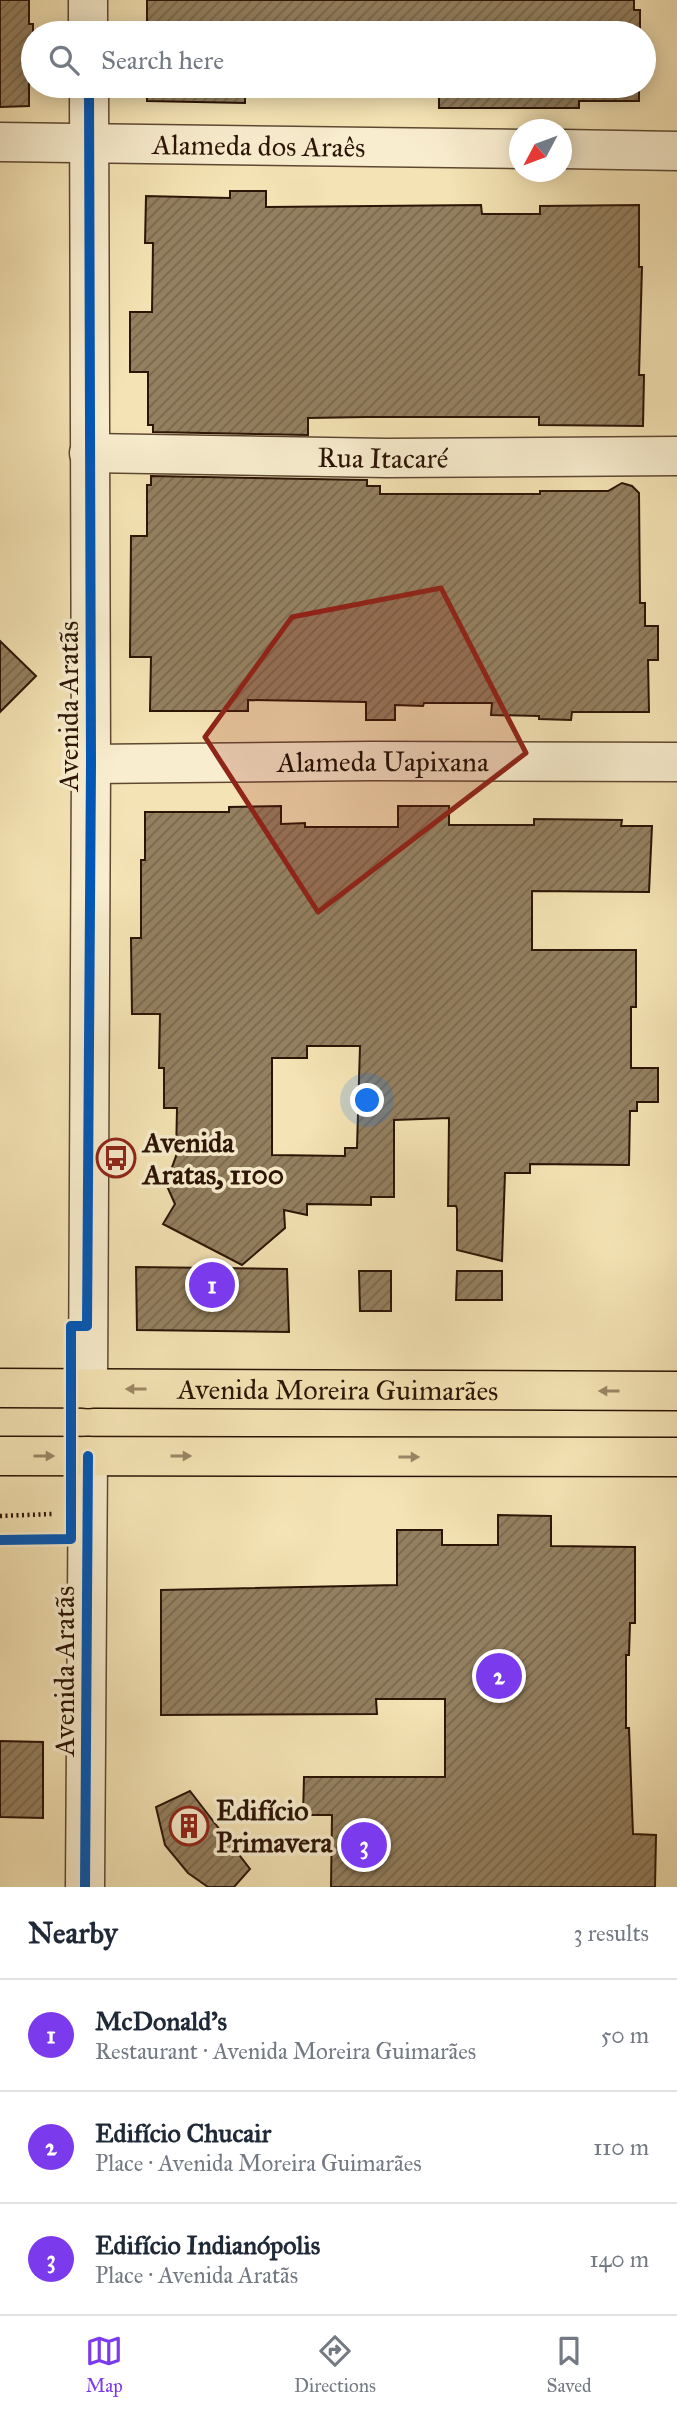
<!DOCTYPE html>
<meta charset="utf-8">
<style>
body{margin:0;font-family:"IM FELL Great Primer",serif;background:#f2f2f3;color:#1f2937}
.compass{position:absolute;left:509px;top:119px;width:63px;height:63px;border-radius:50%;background:#fff;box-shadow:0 4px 18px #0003;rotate:229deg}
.you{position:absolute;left:368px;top:1101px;width:24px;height:24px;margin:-18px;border:5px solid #fff;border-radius:50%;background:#1a73e8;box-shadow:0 0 0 10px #1a73e833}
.badge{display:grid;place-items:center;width:46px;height:46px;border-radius:50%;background:#7c3aed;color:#fff;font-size:23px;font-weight:700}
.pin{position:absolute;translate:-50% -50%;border:4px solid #fff;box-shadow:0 2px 7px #0006}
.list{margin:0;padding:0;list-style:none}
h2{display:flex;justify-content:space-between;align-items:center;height:91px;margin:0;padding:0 28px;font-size:30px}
h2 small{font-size:23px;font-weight:400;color:#747a83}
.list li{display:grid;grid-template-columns:46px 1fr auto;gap:21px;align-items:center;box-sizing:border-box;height:112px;padding:0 28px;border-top:2px solid #e0e1e3}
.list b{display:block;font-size:26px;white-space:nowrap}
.list p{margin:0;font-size:23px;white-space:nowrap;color:#747a83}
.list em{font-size:23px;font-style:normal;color:#747a83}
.icon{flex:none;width:38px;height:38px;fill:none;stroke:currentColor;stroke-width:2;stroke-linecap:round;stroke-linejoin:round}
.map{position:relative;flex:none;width:677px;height:1887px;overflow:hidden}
.search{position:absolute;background:#fff;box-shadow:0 4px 18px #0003;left:21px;right:21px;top:21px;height:77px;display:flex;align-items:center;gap:18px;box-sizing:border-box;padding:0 24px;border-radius:38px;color:#747a83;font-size:26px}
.sheet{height:427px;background:#fff}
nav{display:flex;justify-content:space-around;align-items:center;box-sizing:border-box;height:98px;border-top:2px solid #e0e1e3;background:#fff;font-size:19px;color:#747a83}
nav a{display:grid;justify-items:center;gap:4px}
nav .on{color:#7c3aed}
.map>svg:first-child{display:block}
.building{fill:url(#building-hatch);stroke:#2c1406;stroke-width:2;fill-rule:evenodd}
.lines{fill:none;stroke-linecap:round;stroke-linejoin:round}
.minor-casing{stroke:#5e4832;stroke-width:41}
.highway-casing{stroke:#2c1406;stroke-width:41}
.path{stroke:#2c1406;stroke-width:4.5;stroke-dasharray:2 3.5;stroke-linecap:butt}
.minor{stroke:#f8edce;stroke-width:38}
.highway{stroke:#f4e3b4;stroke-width:38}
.path-bridge{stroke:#2c1406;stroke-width:4.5;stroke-dasharray:2 3.5;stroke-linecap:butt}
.cycleway-casing{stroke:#f8edce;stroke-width:15}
.cycleway{stroke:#0057b8;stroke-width:10}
.oneway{fill:#9a8666}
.marked{fill:#8f2418;fill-opacity:0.2;stroke:#8f2418;stroke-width:5;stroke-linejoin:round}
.labels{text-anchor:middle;stroke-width:7;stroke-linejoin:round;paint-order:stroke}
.street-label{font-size:28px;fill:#2c1406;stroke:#f8edce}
.poi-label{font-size:28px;font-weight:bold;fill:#2c1406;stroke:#f8edce;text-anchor:start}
</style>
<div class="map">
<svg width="677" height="1887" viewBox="0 0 677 1887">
<defs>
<pattern id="building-hatch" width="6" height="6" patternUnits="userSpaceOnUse" patternTransform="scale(1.75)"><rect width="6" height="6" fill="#948060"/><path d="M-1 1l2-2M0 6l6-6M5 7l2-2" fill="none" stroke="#79684d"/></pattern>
</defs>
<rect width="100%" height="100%" fill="#f4e3b4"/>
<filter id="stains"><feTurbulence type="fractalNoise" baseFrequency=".00286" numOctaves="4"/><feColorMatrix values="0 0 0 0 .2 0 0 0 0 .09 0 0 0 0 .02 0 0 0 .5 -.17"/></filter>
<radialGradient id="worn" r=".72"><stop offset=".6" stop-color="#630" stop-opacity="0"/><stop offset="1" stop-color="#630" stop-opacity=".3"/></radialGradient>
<path class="building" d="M 0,0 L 29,0 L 29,24 L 33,24 L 33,74 L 29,74 L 29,106 L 0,107 Z
M 147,0 L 634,0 L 634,10 L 640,10 L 640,33 L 147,33 Z
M 147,86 L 639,86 L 639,101 L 579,101 L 579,108 L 439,108 L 439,87 L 307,87 L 306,90 L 245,90 L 245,103 L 147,101 Z
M 230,191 L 266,191 L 266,207 L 481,205 L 482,214 L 540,214 L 540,206 L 639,205 L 639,267 L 642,267 L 639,375 L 644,375 L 643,426 L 539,425 L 539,417 L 366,417 L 308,418 L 308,435 L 153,432 L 153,425 L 148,425 L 148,372 L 130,372 L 130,312 L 152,312 L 153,243 L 145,243 L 146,196 L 230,198 Z
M 151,476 L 367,480 L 367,486 L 380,486 L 380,494 L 540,494 L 540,491 L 608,491 L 622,483 L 632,486 L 639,493 L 640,603 L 645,603 L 645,626 L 658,626 L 658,660 L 648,660 L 649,712 L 572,712 L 571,720 L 539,719 L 539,716 L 491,715 L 492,703 L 424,703 L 423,706 L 395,705 L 395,720 L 366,720 L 366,702 L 248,700 L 248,711 L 150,711 L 151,657 L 130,657 L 131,536 L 147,536 L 147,485 L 151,485 Z
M 0,641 L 36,676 L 0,712 Z
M 281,806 L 281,824 L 305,823 L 305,827 L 398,827 L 398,806 L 449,806 L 449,825 L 534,825 L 534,819 L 622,820 L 621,826 L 652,826 L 649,892 L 532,891 L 532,950 L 636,950 L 636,1007 L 631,1007 L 631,1068 L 658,1068 L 658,1102 L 637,1102 L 637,1111 L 630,1111 L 629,1165 L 530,1164 L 530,1173 L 505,1173 L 502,1261 L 457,1250 L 457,1209 L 456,1206 L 448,1206 L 449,1118 L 394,1120 L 394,1197 L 371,1197 L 371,1205 L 307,1204 L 307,1215 L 284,1210 L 285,1228 L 242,1265 L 163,1224 L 175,1204 L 166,1184 L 176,1156 L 177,1108 L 164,1108 L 164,1068 L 159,1068 L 160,1014 L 132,1014 L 131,938 L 141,938 L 141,860 L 145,860 L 145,812 L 229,812 L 229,807 ZM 307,1046 L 360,1046 L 357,1148 L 345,1148 L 345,1156 L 272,1155 L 272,1058 L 307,1058 Z
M 136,1267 L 287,1269 L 289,1332 L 137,1330 Z
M 359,1271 L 391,1271 L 391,1311 L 360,1311 Z
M 457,1271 L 502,1271 L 502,1300 L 456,1300 Z
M 498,1515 L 551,1516 L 551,1546 L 635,1547 L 635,1623 L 630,1623 L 629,1655 L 626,1655 L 626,1728 L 629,1728 L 633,1834 L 656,1835 L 655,1887 L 331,1887 L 332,1815 L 303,1815 L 304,1777 L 445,1777 L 445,1699 L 376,1699 L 377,1714 L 161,1715 L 161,1590 L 397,1585 L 397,1530 L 442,1530 L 442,1545 L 498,1545 Z
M 0,1741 L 43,1742 L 43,1818 L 0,1817 Z
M 190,1791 L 250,1869 L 234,1887 L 208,1887 L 188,1873 L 165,1845 L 156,1807 Z"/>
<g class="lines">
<defs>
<g id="minor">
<path d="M 88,0 L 88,33"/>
<path id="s1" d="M 0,142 L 520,149"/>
<path d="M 562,149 L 677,151"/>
<path id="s2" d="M 89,453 L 387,458 L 677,456"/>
<path id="s3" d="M 91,764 L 371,761 L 677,762"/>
<path d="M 88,1389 L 91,764 L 89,86"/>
<path d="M 85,1887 L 88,1456"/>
</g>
<g id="highway">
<path id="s4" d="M 0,1388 L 677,1391"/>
<path d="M 0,1456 L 677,1457"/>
</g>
</defs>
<use href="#minor" class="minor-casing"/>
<use href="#highway" class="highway-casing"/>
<path class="path" d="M 0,1516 L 52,1514"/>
<use href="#minor" class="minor"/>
<use href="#highway" class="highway"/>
<path class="path-bridge" d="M 0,1540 L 71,1539 L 70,1367"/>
<defs>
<path id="cycleway" d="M 0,1540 L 71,1539 L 71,1326 L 87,1326 L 91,764 L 89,86
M 85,1887 L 88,1456"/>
</defs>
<use href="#cycleway" class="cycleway-casing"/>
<use href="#cycleway" class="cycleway"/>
</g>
<defs><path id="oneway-solid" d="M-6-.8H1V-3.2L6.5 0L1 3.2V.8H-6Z" transform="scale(1.75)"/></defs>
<g class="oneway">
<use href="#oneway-solid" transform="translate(136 1389) rotate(-180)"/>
<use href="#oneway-solid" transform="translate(609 1391) rotate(-180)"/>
<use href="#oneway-solid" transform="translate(44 1456)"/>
<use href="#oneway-solid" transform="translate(181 1456)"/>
<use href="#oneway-solid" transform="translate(409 1457)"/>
</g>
<path class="marked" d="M 441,588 L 526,753 L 318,912 L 205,737 L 292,617 Z"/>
<defs>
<symbol id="bus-ring" viewBox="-11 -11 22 22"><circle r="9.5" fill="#f8edce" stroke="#8f2418" stroke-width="1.5"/><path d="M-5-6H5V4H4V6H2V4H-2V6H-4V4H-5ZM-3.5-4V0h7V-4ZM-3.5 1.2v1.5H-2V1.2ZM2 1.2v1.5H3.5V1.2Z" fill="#8f2418"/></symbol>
<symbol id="building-ring" viewBox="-11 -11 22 22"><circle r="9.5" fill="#f8edce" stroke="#8f2418" stroke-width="1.5"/><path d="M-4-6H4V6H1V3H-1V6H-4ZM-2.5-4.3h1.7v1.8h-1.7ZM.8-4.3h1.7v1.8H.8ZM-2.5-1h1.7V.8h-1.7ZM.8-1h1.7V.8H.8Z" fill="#8f2418"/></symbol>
</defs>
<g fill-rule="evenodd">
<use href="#bus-ring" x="94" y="1136" width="44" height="44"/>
<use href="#building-ring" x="167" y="1804" width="44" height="44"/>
</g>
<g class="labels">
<g class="street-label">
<text dy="10" stroke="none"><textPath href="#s1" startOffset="259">Alameda dos Araês</textPath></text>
<text dy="10" stroke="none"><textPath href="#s2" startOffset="294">Rua Itacaré</textPath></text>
<text transform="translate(68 706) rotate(-90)" y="10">Avenida Aratãs</text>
<text dy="10" stroke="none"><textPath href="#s3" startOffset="292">Alameda Uapixana</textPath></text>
<text dy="10" stroke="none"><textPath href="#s4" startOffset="338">Avenida Moreira Guimarães</textPath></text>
<text transform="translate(64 1671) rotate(-90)" y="10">Avenida Aratãs</text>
</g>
<g class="poi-label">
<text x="143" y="1152">Avenida<tspan x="143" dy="32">Aratas, 1100</tspan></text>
<text x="216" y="1820">Edifício<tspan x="216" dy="32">Primavera</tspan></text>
</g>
</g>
<rect width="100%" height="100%" filter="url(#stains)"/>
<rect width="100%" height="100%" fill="url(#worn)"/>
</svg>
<svg class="compass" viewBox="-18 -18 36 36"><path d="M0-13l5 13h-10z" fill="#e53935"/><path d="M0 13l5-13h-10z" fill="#747a83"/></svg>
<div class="you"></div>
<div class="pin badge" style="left:212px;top:1285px">1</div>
<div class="pin badge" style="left:499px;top:1676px">2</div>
<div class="pin badge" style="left:364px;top:1845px">3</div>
<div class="search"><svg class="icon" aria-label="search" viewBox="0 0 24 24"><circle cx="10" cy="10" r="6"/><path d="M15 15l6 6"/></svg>Search here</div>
</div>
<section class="sheet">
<h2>Nearby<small>3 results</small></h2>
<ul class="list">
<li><span class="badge">1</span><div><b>McDonald's</b><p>Restaurant · Avenida Moreira Guimarães</p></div><em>50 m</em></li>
<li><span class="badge">2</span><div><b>Edifício Chucair</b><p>Place · Avenida Moreira Guimarães</p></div><em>110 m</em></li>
<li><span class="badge">3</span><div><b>Edifício Indianópolis</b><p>Place · Avenida Aratãs</p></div><em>140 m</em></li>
</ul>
</section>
<nav>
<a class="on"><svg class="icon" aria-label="map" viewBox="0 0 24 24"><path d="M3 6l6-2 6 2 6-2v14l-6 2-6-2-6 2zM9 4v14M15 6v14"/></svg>Map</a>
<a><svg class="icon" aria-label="directions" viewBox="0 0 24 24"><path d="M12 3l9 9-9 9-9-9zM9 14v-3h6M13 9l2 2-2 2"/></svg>Directions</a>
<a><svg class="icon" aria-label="saved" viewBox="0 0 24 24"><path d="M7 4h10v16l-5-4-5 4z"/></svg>Saved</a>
</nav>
